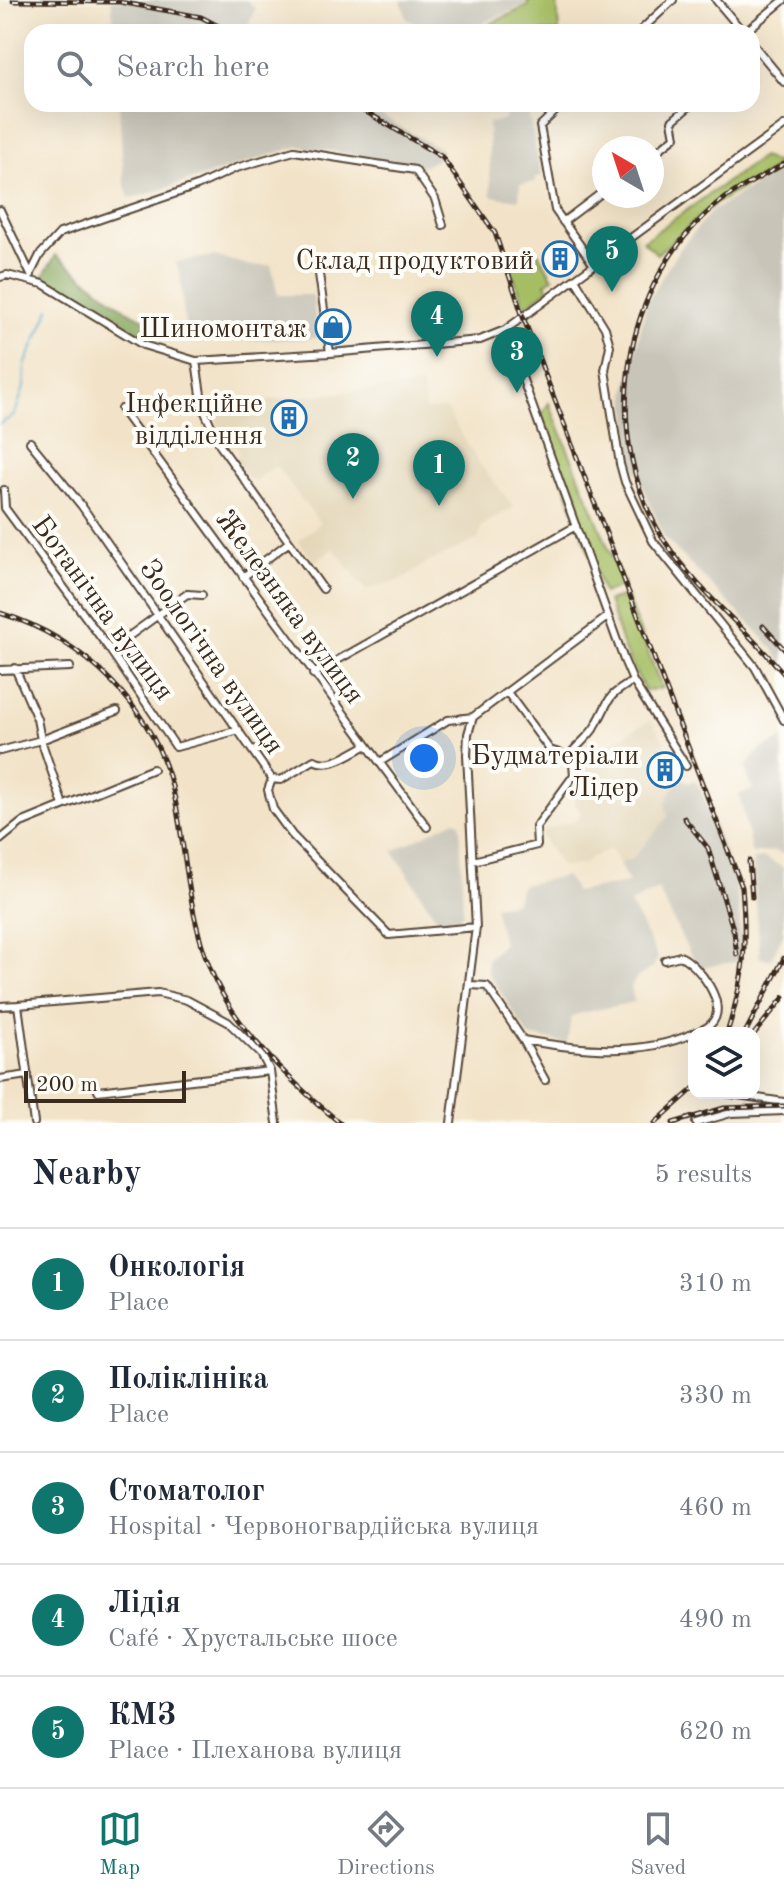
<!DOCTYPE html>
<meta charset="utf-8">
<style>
body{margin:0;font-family:"Old Standard TT",serif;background:#f6f6f7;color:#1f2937}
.controls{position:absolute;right:24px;bottom:24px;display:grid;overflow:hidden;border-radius:16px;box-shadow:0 8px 32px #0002}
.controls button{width:72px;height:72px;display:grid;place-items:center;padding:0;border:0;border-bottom:2px solid #e0e1e3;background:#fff;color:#1f2937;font:40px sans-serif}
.compass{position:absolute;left:592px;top:136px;width:72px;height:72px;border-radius:50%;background:#fff;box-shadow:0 8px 32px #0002;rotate:321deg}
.scale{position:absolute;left:24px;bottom:20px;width:162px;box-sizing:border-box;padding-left:8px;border:4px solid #3b2a1e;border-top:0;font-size:22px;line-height:28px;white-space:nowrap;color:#3b2a1e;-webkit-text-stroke:6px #fdfcf7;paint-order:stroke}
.you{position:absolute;left:424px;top:758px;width:28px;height:28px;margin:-20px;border:6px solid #fff;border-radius:50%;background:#1a73e8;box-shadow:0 0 0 12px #1a73e833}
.badge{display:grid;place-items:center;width:52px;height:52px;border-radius:50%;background:#0f766e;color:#fff;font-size:26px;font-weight:700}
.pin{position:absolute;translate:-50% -66px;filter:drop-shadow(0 2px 4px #0008)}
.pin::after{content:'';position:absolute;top:42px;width:28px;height:24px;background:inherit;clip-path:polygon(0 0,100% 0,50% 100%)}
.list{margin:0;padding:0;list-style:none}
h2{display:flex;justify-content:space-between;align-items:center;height:104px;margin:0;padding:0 32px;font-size:34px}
h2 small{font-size:26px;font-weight:400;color:#747a83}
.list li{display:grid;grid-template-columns:52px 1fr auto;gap:24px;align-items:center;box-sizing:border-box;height:112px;padding:0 32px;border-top:2px solid #e0e1e3}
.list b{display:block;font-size:30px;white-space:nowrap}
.list p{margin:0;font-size:26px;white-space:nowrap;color:#747a83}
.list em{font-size:26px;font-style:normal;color:#747a83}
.icon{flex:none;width:44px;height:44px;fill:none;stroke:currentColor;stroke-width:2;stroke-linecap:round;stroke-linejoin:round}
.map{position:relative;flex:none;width:784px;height:1123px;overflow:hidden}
.search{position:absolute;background:#fff;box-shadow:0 8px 32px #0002;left:24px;right:24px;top:24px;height:88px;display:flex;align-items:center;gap:20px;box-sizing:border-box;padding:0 28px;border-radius:24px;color:#747a83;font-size:30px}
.sheet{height:664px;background:#fff}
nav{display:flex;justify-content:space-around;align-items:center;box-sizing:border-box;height:112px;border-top:2px solid #e0e1e3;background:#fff;font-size:22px;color:#747a83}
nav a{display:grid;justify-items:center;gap:4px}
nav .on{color:#0f766e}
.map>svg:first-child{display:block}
.built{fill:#e3d6b7}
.industrial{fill:#c8c4b8}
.green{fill:#a6be64;stroke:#707441;stroke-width:2}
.forest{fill:#84a55a;stroke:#60683c;stroke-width:2}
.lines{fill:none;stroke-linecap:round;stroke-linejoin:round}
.stream{stroke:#50acce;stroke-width:2}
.minor-casing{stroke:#564638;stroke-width:10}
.minor{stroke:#fff;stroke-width:6}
.rail-casing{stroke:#3b2a1e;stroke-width:5}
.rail{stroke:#fdfcf7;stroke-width:2;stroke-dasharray:6;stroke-linecap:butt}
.labels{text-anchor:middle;stroke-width:8;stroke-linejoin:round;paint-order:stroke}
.poi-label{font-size:28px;fill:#3b2a1e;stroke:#fdfcf7;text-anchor:end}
.street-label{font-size:28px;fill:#3b2a1e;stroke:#fdfcf7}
</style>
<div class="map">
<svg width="784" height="1123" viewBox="0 0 784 1123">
<rect width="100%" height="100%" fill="#fdfcf7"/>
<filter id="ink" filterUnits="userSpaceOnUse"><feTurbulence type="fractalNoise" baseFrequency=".0125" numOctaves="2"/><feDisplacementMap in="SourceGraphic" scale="16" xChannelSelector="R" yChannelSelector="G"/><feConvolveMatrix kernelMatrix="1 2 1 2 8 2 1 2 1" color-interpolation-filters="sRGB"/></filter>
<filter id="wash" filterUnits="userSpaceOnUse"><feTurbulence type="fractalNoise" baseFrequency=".006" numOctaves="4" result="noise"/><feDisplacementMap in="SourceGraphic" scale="32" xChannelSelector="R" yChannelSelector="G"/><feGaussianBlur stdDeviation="1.8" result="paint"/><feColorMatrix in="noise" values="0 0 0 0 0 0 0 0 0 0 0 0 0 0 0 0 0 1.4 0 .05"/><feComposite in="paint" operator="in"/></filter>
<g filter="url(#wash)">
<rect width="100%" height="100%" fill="#f2e3c8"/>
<path class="built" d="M 422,385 L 425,410 L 446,409 L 479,463 L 514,507 L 482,526 L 478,539 L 425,564 L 406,578 L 366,590 L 333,548 L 315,562 L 298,541 L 320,523 L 276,466 L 254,481 L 251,478 L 249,479 L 234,459 L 239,452 L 236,447 L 227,447 L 211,405 Z
M 651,720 L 665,743 L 662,744 L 663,748 L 685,777 L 674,787 L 669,817 L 632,859 L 619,864 L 611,849 L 590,858 L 584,864 L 566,867 L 560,865 L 541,836 L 544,830 L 577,820 L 581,812 L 575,804 L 573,795 L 577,779 L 578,751 L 588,740 L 607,745 Z"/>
<path class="industrial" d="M 111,0 L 247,0 L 255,9 L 245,32 L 115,32 Z
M 401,0 L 524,0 L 525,5 L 485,22 L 486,32 L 430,32 L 407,19 Z
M 119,104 L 360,104 L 442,150 L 436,160 L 424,166 L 299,146 L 148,194 L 129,198 L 124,181 Z
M 505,104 L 526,104 L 542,176 L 535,177 L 535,182 L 520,184 L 519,200 L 491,196 L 488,123 L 505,120 Z
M 784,168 L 784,667 L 772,647 L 664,537 L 635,468 L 631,453 L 626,393 L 647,302 L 678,251 L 712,211 Z
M 214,256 L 252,266 L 271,265 L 278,295 L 313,295 L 317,338 L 187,343 L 180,276 L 176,262 Z
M 782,739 L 784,854 L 775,851 L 752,854 L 739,794 L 753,790 L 745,767 L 761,749 Z
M 683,779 L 689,783 L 694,780 L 700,787 L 733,875 L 739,906 L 741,961 L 702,967 L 690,954 L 658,889 L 630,903 L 658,958 L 652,968 L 636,978 L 631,987 L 634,1002 L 577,1014 L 571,1018 L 567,1043 L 529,1036 L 488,973 L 487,960 L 503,943 L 494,906 L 515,903 L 522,885 L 565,876 L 573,886 L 574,892 L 629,883 L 619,864 L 632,859 L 668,817 L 665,804 L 674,787 Z
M 455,820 L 460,823 L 463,914 L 460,914 L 459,921 L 440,924 L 393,851 Z
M 765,858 L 784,868 L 784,932 L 771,959 L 760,958 L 753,859 Z"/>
<path class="green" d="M 527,0 L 557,0 L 559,32 L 499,32 L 490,24 L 528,6 Z
M 762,157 L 776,163 L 784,159 L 784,163 L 712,206 L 657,254 L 643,241 Z
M 534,246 L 553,278 L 546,283 L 549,289 L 525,306 L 507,259 Z
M 549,403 L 624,586 L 603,593 L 541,415 Z
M 626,596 L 662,688 L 645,691 L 623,647 L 608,601 Z"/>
<path class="forest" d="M 56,255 L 126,310 L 156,325 L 148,340 L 59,285 L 42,278 Z"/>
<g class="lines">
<path class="stream" d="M 0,424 L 13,416 L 16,411 L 24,387 L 25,365 L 50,309"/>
</g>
</g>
<g filter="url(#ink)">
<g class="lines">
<defs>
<path id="minor" d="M 716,0 L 743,32
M 639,32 L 673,0
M 745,32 L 784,0
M 752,43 L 784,82
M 563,104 L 540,126 L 555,210 L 594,265
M 652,155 L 675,137 L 672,121 L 692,104
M 0,210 L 31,275
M 563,222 L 604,191
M 31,273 L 40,255 L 60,233 L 197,186 L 236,168 L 294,151 L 415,170 L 435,199 L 443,225
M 319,274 L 330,353
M 0,277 L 7,275 L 43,284 L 143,345 L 196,361 L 330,353 L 480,340 L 505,330 L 784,126
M 575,279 L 605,328 L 610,346 L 605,370 L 620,464 L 625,482 L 653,541 L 755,667 L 784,720
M 505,330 L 624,660 L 633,681 L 686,766
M 196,361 L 203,408 L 221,447 L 323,589
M 121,409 L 427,827
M 30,442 L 81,505 L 272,779 L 268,790 L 273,809 L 292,835 L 389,935 L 476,927
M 4,490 L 5,508 L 110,650 L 176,747 L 239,730
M 243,577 L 288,543
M 110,650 L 187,594 L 202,595
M 15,668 L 37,719 L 41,740 L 63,805
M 0,670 L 70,667
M 313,674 L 576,526
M 507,692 L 550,750 L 574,758
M 0,751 L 41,740 L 117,711
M 380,762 L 448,720 L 473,717 L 606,618
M 272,779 L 281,780 L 314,760 C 331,769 351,753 367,745
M 0,840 L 21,823 L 153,769
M 473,861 L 537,845 L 536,827 L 574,775 L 572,752 C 580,743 592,734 597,723 C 612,696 605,698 633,681
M 665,960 L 680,956 C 698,964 730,1005 711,1024 C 707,1028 700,1031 694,1033
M 470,985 L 487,986 L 523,1040 L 545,1080
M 0,1006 L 18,1005
M 523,1040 C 579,1050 641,1057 694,1033
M 0,1079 L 28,1075
M 98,1091 L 270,1071 L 277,1123
M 725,1093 L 784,1102
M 34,1123 L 18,1005 L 158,993 L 187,1000 L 228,1022 L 261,1054 L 270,1071
M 451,1123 L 476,927 L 467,755 L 468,734 L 473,717
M 696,1123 L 731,1113 L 784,1111"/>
</defs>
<use href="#minor" class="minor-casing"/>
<use href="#minor" class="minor"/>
<defs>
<path id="rail" d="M 13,1 L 120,2 L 201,17 L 230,32
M 353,104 L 442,157 L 495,233 L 523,317 L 742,887 C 747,946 745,976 727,1033
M 784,164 C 758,179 729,192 707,213 C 618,295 600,442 666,543 C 698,592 747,629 784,674
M 0,613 C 85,639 157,710 175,799 C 187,859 189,926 216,982 C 243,1037 294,1084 340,1123
M 763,626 L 784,649
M 684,818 L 708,848 L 734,932 L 737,955
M 749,861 L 752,897
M 745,1033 L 784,958
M 754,1034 L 784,997
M 655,1123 L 694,1088
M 673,1123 L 724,1108 L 784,1106"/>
</defs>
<use href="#rail" class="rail-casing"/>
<use href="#rail" class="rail"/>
</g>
</g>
<defs>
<symbol id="building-ring" viewBox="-11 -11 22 22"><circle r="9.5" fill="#fdfcf7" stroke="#1f6fb2" stroke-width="1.5"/><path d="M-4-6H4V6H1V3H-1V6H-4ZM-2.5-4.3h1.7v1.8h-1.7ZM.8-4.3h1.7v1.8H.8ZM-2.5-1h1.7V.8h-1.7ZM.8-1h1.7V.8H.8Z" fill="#1f6fb2"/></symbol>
<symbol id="shop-ring" viewBox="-11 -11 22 22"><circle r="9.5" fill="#fdfcf7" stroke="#1f6fb2" stroke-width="1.5"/><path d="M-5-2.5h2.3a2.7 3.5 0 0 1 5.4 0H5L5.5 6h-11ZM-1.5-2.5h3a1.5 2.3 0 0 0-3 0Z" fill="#1f6fb2"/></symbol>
</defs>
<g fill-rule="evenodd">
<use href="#building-ring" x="540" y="239" width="40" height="40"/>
<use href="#shop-ring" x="313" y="307" width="40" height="40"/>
<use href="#building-ring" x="269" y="398" width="40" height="40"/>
<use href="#building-ring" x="645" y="750" width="40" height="40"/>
</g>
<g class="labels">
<g class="poi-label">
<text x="534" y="269">Склад продуктовий</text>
<text x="307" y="337">Шиномонтаж</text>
<text x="263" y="412">Інфекційне<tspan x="263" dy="32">відділення</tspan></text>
<text x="639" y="764">Будматеріали<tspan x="639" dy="32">Лідер</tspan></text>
</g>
<g class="street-label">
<text transform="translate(291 606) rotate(54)" y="10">Железняка вулиця</text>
<text transform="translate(104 607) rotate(54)" y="10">Ботанічна вулиця</text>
<text transform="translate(213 656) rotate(55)" y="10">Зоологічна вулиця</text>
</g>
</g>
</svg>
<div class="controls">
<button><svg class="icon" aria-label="layers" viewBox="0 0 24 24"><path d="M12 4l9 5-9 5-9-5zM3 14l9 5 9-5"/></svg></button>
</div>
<svg class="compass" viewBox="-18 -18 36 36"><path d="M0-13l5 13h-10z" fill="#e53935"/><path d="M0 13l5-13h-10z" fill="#747a83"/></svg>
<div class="scale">200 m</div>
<div class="you"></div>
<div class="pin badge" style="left:439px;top:506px">1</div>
<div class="pin badge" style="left:353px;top:499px">2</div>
<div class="pin badge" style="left:517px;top:393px">3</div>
<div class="pin badge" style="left:437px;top:357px">4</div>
<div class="pin badge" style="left:612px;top:292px">5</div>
<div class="search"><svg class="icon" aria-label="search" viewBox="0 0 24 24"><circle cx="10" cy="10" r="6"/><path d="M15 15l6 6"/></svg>Search here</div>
</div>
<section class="sheet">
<h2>Nearby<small>5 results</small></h2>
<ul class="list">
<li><span class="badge">1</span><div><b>Онкологія</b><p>Place</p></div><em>310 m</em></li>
<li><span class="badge">2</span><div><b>Поліклініка</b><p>Place</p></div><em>330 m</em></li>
<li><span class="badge">3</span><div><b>Стоматолог</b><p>Hospital · Червоногвардійська вулиця</p></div><em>460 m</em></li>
<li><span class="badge">4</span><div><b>Лідія</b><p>Café · Хрустальське шосе</p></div><em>490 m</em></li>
<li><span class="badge">5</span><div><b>КМЗ</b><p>Place · Плеханова вулиця</p></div><em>620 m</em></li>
</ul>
</section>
<nav>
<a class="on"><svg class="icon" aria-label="map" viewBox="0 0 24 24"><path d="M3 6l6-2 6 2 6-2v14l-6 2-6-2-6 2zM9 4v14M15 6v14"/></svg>Map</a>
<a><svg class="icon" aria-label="directions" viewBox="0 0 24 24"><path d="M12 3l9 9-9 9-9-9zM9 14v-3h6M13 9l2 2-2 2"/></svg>Directions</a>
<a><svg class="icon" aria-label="saved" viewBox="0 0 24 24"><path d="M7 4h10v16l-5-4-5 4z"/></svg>Saved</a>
</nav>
